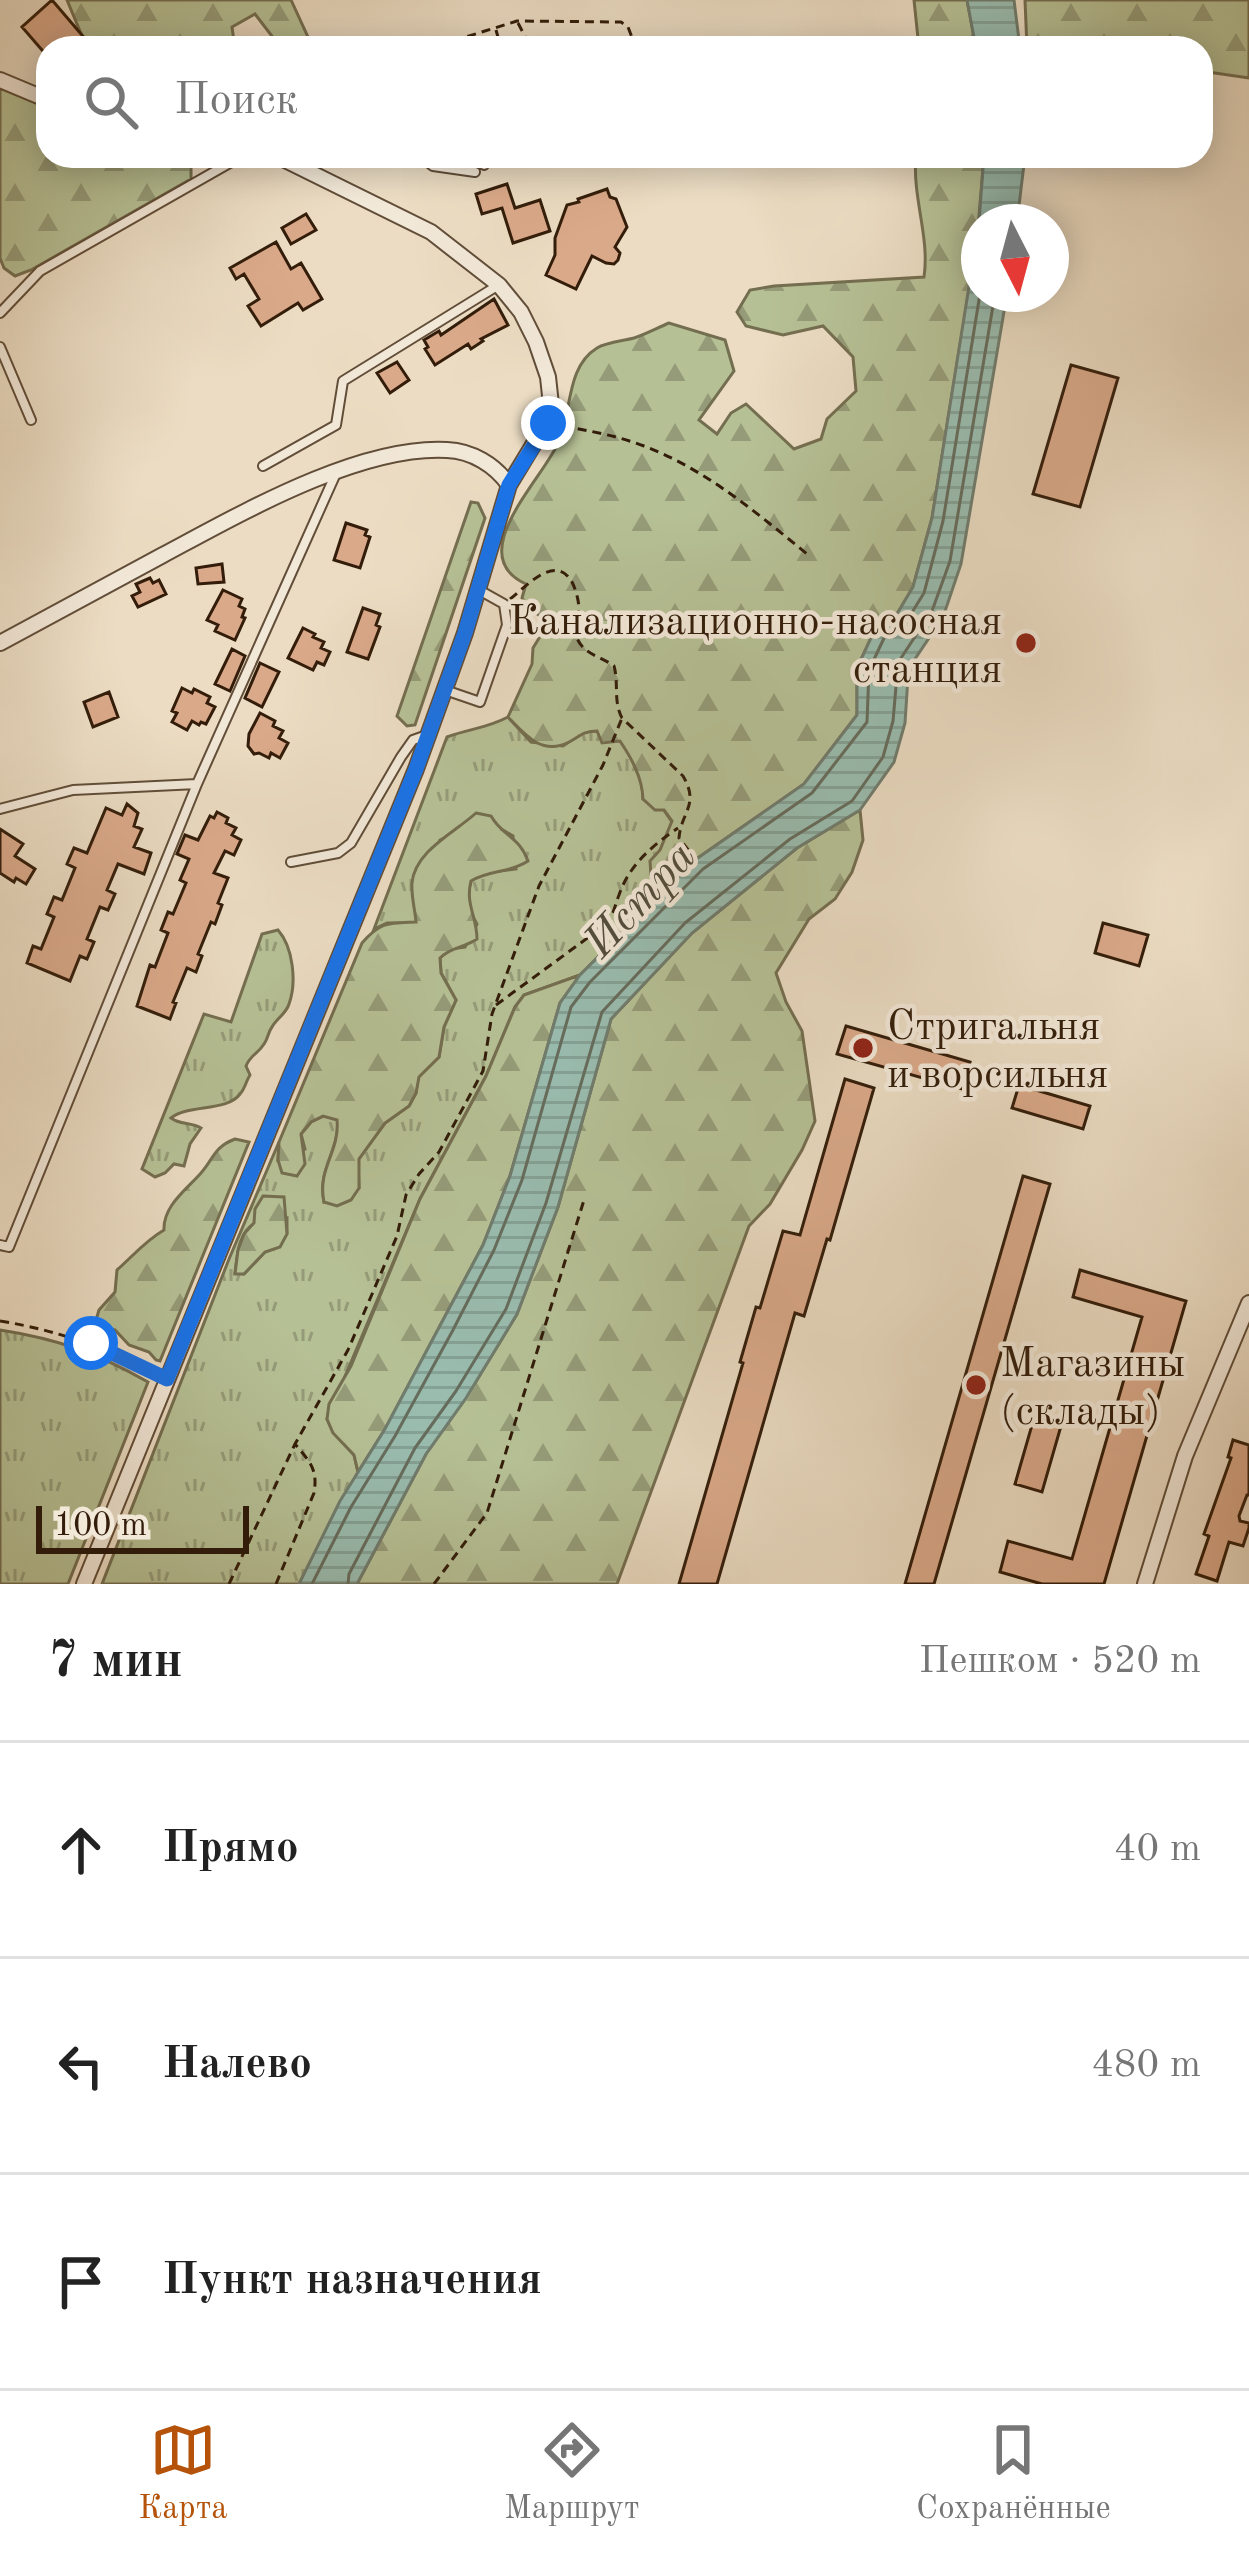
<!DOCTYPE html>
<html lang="ru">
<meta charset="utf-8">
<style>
body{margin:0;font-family:"Old Standard TT",serif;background:#f2f2f2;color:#222}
.compass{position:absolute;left:961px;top:204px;width:108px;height:108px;border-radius:50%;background:#fff;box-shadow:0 6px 30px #0003;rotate:174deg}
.scale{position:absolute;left:36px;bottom:30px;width:213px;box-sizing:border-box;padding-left:12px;border:6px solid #331d0a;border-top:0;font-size:33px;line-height:42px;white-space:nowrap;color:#331d0a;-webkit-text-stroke:9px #f2e8d8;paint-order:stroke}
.stop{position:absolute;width:36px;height:36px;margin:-27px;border:9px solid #1a73e8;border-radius:50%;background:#fff}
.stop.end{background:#1a73e8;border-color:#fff;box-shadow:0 3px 12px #0008}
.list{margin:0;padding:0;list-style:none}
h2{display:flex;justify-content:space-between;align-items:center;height:156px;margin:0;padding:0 48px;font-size:51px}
h2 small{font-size:39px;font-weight:400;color:#767676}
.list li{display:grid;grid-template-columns:78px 1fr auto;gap:36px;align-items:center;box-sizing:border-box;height:216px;padding:0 48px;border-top:3px solid #e0e0e0}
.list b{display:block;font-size:45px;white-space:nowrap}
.list em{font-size:39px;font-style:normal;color:#767676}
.icon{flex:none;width:66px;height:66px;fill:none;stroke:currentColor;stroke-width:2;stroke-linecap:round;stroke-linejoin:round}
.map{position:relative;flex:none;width:1249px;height:1584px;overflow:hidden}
.search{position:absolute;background:#fff;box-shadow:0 6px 30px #0003;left:36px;right:36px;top:36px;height:132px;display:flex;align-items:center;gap:30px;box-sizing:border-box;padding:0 42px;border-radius:36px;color:#767676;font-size:45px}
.sheet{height:804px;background:#fff}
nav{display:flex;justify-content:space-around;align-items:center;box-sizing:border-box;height:168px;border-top:3px solid #e0e0e0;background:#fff;font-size:33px;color:#767676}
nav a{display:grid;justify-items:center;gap:6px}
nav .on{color:#b45309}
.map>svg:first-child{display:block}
.grass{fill:url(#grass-tufts);stroke:#746e50;stroke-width:3;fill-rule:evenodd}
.forest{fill:url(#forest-firs);stroke:#746e50;stroke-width:3}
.water{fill:url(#water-rules);stroke:#707c6d;stroke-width:3}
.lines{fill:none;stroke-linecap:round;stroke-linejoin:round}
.shore{stroke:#666c5c;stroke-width:3}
.building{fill:#daa98a;stroke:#331d0a;stroke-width:3}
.service-casing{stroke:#614d38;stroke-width:12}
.minor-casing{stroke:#614d38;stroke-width:18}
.path{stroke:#331d0a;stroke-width:3;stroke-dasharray:9 6;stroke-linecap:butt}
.service{stroke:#f2e8d8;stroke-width:8}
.minor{stroke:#f2e8d8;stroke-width:14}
.route{stroke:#1a73e8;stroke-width:15}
.poi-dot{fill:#8f2418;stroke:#f2e8d8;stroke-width:4.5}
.labels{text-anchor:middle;stroke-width:9;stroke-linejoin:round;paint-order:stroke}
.poi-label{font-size:42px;fill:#331d0a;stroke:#f2e8d8;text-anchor:start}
.water-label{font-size:45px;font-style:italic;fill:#524d3c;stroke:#f2e8d8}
</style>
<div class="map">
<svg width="1249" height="1584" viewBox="0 0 1249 1584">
<defs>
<pattern id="grass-tufts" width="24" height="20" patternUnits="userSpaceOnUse" patternTransform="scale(3)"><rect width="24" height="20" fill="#b6c095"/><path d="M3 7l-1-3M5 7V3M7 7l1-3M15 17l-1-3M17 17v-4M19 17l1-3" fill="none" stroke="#959b78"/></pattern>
<pattern id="forest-firs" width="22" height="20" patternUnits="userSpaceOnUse" patternTransform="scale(3)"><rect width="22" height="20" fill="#b6c095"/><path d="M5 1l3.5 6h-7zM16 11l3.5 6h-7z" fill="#959b78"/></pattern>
<pattern id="water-rules" width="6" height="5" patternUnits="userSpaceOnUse" patternTransform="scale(3)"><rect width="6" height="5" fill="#99bcaf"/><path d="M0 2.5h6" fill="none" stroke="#84a195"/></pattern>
</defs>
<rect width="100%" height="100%" fill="#ebdcc3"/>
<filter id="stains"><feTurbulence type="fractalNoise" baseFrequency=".00167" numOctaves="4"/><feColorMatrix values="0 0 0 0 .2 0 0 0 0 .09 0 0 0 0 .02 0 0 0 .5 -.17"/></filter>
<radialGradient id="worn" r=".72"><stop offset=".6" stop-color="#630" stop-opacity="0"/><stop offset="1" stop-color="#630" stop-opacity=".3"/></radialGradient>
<path class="grass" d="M 508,717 L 531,742 L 563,746 L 585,731 L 597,731 L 620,741 L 630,755 L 642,784 L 643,799 L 664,810 L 672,822 L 651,875 L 667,888 L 580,975 L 524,995 L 515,1007 L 486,1076 L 420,1199 L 327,1419 L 333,1432 L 354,1455 L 358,1472 L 299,1584 L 102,1584 L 229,1259 L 279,1142 L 278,1160 L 305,1149 L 301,1134 L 311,1122 L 324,1116 L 338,1119 C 339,1152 317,1169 324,1202 L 359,1188 L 358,1159 L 385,1123 L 409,1106 L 416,1093 L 418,1077 L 439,1057 L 444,1027 L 456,1000 L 441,973 L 440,958 L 450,949 L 465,947 L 477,924 C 468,909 466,898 471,881 L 483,873 L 516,869 L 513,836 L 476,814 L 453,834 L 440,840 L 417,923 L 387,923 L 374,929 L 447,737 C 471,728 485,729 508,717 ZM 287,1218 L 287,1233 L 280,1246 L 265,1252 L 244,1274 L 235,1273 C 237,1257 238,1232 255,1223 C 263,1219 279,1220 287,1218 Z
M 278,930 C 293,947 297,982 289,1004 C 286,1014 277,1018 272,1027 C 268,1032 268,1039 264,1044 C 258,1054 251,1054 246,1066 L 250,1075 C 246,1081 245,1089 240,1094 C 227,1112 188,1104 171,1118 C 180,1125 191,1122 201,1128 L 190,1144 L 184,1166 L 174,1164 L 165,1173 L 155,1177 L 142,1169 L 204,1014 L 231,1022 L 262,934 Z
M 0,1330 C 58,1339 97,1353 148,1382 L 68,1584 L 0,1584 Z"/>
<path class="forest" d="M 67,0 L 291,0 L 313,48 L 281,48 L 255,14 L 232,27 L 235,48 L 87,48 Z
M 914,0 L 967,0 L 976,48 L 919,48 Z
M 1025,0 L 1249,0 L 1249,78 L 1201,71 L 1201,48 L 1027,48 Z
M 0,88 L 48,107 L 48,156 L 191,156 L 191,179 L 31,270 L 15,276 L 4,268 L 0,258 Z
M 916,156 L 984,156 L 977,240 L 932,518 L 913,587 L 897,614 L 876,627 L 857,668 L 857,715 L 804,784 L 695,860 L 667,888 L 651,875 L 650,861 L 660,850 L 672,821 L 664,810 L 655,810 L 643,799 C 642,777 632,759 620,741 L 602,743 L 597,731 C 584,731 580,736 569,742 C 542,756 525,735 508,717 L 532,664 L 533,648 L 541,635 L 545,619 L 531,610 L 522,598 L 526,584 C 461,555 545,477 559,441 C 572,411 566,367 597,348 C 607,342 623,341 634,338 C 646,334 657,328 669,323 L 725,340 L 734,371 L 699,420 L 717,434 L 731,413 L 746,404 L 794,449 L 821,439 L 827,419 L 856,391 L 853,357 L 823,326 L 783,335 L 746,326 L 737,312 L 750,290 L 774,286 L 924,277 C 930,237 912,197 916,156 Z
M 471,502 L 478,503 L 485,518 L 415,725 L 407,726 L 397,716 Z
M 860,810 L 863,840 L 852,872 L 835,899 L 809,919 L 776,973 L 786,1002 L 802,1031 L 815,1121 L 802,1150 L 770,1204 L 749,1226 L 617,1584 L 357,1584 L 426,1454 L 466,1398 L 517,1314 L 558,1207 L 611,1019 L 692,933 L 797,848 Z
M 476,813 L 491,816 C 503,837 519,836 528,861 C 510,873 489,870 471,881 C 465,904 477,917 477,939 C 464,948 451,947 440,958 L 441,973 L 456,1000 L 444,1027 L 439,1057 L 419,1077 L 416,1093 L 409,1106 L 385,1123 L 359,1159 L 359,1188 L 351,1200 L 337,1206 L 324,1202 C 317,1168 340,1152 337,1120 L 323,1116 L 311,1122 L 301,1134 L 305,1164 L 297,1176 L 282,1173 L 278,1160 L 279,1142 L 362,943 C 381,921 389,923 416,922 C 415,910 411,895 412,883 C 415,851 454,833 476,813 Z
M 580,975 L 560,1003 L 510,1176 L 483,1245 L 385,1429 L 358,1472 L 354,1455 L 333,1433 L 327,1419 L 329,1404 L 351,1366 L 420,1199 L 486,1076 L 515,1007 L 524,995 Z
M 235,1139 L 249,1142 L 160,1361 L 156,1360 L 149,1352 L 129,1345 L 115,1330 L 104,1328 L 96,1320 L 99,1310 L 115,1292 L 117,1270 C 133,1256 145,1241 164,1230 C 163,1206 186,1190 201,1173 C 214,1158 214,1147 235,1139 Z
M 263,1196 L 284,1197 L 287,1234 L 280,1247 L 265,1252 L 244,1274 L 235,1274 L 238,1250 L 244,1234 L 254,1223 L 255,1209 Z"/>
<path class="water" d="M 967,0 L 1014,0 L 1020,48 L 976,48 Z
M 984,156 L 1025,156 L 1017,222 L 979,222 Z
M 979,224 L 979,294 L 1007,294 L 961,564 L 943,617 L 913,662 L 908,677 L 905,723 L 894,762 L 860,810 L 797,848 L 692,933 L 611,1019 L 558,1207 L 517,1314 L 466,1398 L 426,1454 L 357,1584 L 299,1584 L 340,1501 L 385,1429 L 483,1245 L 510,1176 L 560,1003 L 580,975 L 695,860 L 804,784 L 857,715 L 857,668 L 876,627 L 897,614 L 913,587 L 932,518 Z"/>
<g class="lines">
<path class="shore" d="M 312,1584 L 351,1507 L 395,1436 L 453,1330 L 494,1250 L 522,1180 L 571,1007 L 590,982 L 703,869 L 812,793 L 867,722 L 869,670 L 885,636 L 906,622 L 924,593 L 943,521 L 980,294
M 348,1584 L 349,1574 L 415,1448 L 456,1391 L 506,1309 L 546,1203 L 602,1012 L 685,923 L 790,839 L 852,801 L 883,757 L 893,721 L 897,675 L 901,658 L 932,611 L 950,561 L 995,294"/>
</g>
<path class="building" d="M 52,0 L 93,48 L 48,48 L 48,57 L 22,27 Z
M 507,184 L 515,208 L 540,200 L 550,231 L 513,243 L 502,208 L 482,214 L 476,194 Z
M 607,189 L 610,197 L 616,199 L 627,227 L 615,247 L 620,253 L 618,260 L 614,264 L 606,263 L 592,256 L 576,289 L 546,275 L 555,255 L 555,238 L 567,205 L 579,202 L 578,199 Z
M 306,214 L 316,230 L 291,244 L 282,228 Z
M 276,242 L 291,269 L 301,263 L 322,299 L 303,310 L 298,303 L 261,326 L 248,306 L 259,299 L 244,274 L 236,279 L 230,268 Z
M 494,299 L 508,325 L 481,339 L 483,341 L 471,349 L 468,344 L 435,365 L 425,349 L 428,347 L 424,340 L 439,331 L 441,335 Z
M 397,362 L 409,380 L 390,393 L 377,373 Z
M 1071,365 L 1118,378 L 1080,507 L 1033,494 Z
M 346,523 L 367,530 L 365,535 L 370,537 L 360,568 L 334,560 Z
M 222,564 L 224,582 L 198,584 L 196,568 Z
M 150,578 L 153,583 L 159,580 L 166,594 L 138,607 L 132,596 L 140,592 L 136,584 Z
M 223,590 L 242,599 L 239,606 L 245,609 L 242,617 L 245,618 L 235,640 L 215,631 L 218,625 L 207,620 Z
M 363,608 L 380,614 L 376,625 L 380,627 L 368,659 L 347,652 Z
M 303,628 L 315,634 L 313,637 L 324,642 L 321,648 L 330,652 L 324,665 L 317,662 L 313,670 L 288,658 Z
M 232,649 L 245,656 L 230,691 L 215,684 Z
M 260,663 L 279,672 L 262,707 L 245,698 Z
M 182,688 L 192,693 L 194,689 L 210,697 L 207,703 L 215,707 L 206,724 L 201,722 L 199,725 L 192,721 L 187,730 L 172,722 L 177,713 L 172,711 Z
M 109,692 L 118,717 L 93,727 L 84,702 Z
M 260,713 L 275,721 L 273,726 L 283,731 L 279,738 L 288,743 L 280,758 L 271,753 L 269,758 L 259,753 L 254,754 L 248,746 L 249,734 Z
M 127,804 L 138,813 L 134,826 L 142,829 L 134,847 L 151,853 L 144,874 L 118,864 L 107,890 L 115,894 L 108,910 L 100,907 L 87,939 L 94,942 L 87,959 L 80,956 L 70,981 L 27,963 L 33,946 L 41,949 L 54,917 L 47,914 L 54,897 L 62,900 L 75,868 L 67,864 L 74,848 L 87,853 L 106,808 L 122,815 Z
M 217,812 L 228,818 L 226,823 L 236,828 L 232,835 L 241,840 L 234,855 L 225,851 L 214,873 L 228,878 L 218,903 L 222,905 L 215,924 L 211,922 L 198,954 L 202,956 L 196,972 L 187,968 L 173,1002 L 176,1003 L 170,1019 L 137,1006 L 150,965 L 155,967 L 168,933 L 161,930 L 168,912 L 173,914 L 186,883 L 180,880 L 189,859 L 177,854 L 185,835 L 198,840 L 210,816 L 214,818 Z
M 0,829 L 23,844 L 15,856 L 35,869 L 26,884 L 16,878 L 14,882 L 0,873 Z
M 1103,923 L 1148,935 L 1139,966 L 1095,953 Z
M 846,1026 L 970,1062 L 962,1089 L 837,1054 Z
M 845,1079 L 874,1088 L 830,1240 L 827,1239 L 804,1316 L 795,1313 L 717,1584 L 679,1584 L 743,1363 L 740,1362 L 756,1307 L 760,1308 L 783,1231 L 800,1235 Z
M 1019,1085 L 1090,1106 L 1083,1129 L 1012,1108 Z
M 1023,1176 L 1050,1184 L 934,1584 L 905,1584 Z
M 1080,1270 L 1186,1301 L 1104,1584 L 1042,1584 L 1000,1572 L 1008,1541 L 1072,1559 L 1142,1317 L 1073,1297 Z
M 1034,1418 L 1061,1426 L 1042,1492 L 1015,1484 Z
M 1233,1440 L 1249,1445 L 1249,1495 L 1247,1495 L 1239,1516 L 1240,1521 L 1249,1523 L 1249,1528 L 1243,1546 L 1229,1542 L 1217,1581 L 1196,1574 L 1209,1536 L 1204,1534 L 1231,1458 L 1228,1457 Z"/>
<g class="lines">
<defs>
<path id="service" d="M 429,48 L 441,45 L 442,48
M 420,156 L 433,166 L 475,172
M 481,156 L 484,165
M 0,313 L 40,271 L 242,156
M 0,347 L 31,420
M 263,466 L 336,425 L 343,381 L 497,286
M 445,690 L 480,702 L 507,625 L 504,604 L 479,590
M 0,809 L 73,790 L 197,784
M 291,862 L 338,853 L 351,843 L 401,757 L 413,740 L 427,735
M 0,1245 L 9,1247 L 197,784 L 337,471"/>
<path id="minor" d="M 0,80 L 48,100
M 0,643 C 54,614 109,584 163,555 C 240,514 359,445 447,450 C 472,451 495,465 509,485
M 84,1584 L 416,769 L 465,633 L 509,485 L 552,414 L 548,377 L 536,342 L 521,312 L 499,285 L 431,232 L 277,156
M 1145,1584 L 1185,1456 L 1249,1303"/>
</defs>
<use href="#service" class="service-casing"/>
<use href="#minor" class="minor-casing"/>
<path class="path" d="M 518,23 L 531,48
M 496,30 L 501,48
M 453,41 L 517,21 L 621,22 L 628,27 L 636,48
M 506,166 L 545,156
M 563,426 C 590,431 618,436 644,446 C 705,469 757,513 807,554
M 510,599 C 527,586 555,553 572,582 C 576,590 579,601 579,610 C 578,620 573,628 577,638 C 583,654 602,657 614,666 C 619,684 613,701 622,718 L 683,776 C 700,805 681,812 679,838 L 693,856
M 496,1005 L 608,923 C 614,913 615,905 619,895 C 629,865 653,845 678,828
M 0,1321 C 61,1331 100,1347 155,1373
M 229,1584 L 295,1444
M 276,1584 L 314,1493 C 318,1469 310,1462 295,1444 L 348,1350 L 397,1236 L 406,1195 L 419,1174 L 439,1152 L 483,1071 L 492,1014 L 539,886 L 603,765 L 622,718
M 434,1584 L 487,1513 L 584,1200"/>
<use href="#service" class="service"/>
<use href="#minor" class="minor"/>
</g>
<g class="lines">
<path class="route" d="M 91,1343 L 167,1379 L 416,769 L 465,633 L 509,485 L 548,423"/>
</g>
<g class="poi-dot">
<circle cx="1026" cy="643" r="12"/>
<circle cx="863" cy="1048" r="12"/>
<circle cx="976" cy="1385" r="12"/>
</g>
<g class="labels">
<g class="poi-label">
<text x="1002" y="634" text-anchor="end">Канализационно-насосная<tspan x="1002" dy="48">станция</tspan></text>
<text x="887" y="1039">Стригальня<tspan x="887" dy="48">и ворсильня</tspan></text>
<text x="1000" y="1376">Магазины<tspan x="1000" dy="48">(склады)</tspan></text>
</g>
<g class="water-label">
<text transform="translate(638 898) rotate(-47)" y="16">Истра</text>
</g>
</g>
<rect width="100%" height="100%" filter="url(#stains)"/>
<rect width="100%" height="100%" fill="url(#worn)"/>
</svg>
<svg class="compass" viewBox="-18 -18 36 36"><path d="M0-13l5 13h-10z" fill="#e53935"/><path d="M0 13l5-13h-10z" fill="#767676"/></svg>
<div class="scale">100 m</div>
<div class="stop" style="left:91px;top:1343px"></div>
<div class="stop end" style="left:548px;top:423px"></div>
<div class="search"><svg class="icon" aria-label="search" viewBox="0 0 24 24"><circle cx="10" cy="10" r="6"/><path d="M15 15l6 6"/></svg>Поиск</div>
</div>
<section class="sheet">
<h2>7 мин<small>Пешком · 520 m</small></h2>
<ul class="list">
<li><svg class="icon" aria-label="ahead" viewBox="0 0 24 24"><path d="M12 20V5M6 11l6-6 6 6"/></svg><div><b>Прямо</b></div><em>40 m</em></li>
<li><svg class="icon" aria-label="left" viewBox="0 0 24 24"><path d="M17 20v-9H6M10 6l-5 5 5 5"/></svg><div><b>Налево</b></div><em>480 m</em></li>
<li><svg class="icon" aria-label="arrive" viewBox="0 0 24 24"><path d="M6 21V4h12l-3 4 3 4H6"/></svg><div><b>Пункт назначения</b></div></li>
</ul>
</section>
<nav>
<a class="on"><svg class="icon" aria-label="map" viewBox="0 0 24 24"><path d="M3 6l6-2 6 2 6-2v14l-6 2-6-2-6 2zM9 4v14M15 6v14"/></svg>Карта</a>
<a><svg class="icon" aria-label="directions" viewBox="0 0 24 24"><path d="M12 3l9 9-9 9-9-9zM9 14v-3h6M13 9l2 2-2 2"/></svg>Маршрут</a>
<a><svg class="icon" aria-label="saved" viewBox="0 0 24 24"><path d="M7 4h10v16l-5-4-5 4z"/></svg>Сохранённые</a>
</nav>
